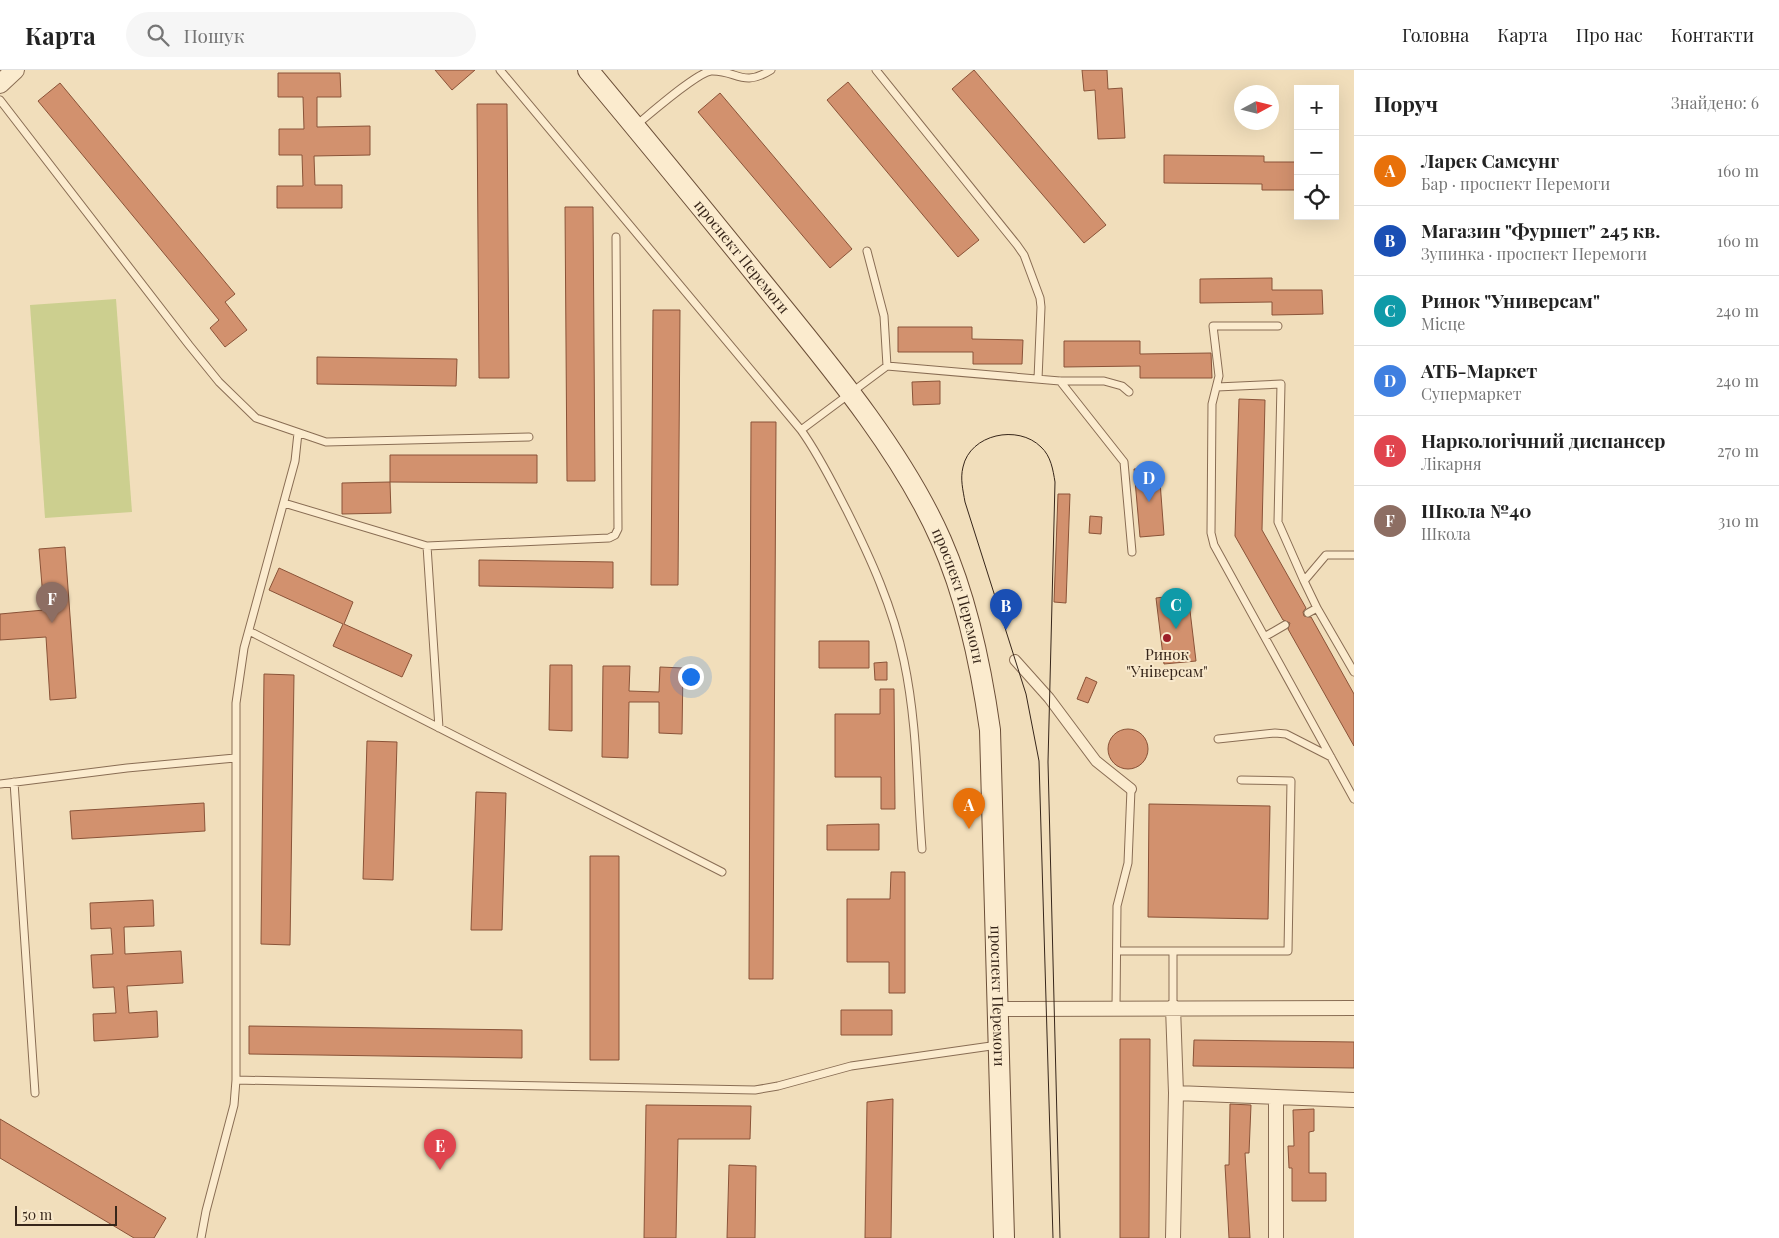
<!DOCTYPE html>
<html lang="uk">
<meta charset="utf-8">
<style>
body{margin:0;font-family:"Playfair Display",serif;background:#f6f6f6;color:#222}
.controls{position:absolute;right:15px;top:15px;display:grid;overflow:hidden;border-radius:0px;box-shadow:0 5px 20px #0002}
.controls button{width:45px;height:45px;display:grid;place-items:center;padding:0;border:0;border-bottom:1px solid #e0e0e0;background:#fff;color:#222;font:25px sans-serif}
.compass{position:absolute;left:1234px;top:15px;width:45px;height:45px;border-radius:50%;background:#fff;box-shadow:0 5px 20px #0002;rotate:83deg}
.scale{position:absolute;left:15px;bottom:12px;width:102px;box-sizing:border-box;padding-left:5px;border:2px solid #37261a;border-top:0;font-size:14px;line-height:18px;white-space:nowrap;color:#37261a;-webkit-text-stroke:4px #f8e8cb;paint-order:stroke}
.you{position:absolute;left:690px;top:606px;width:18px;height:18px;margin:-12px;border:4px solid #fff;border-radius:50%;background:#1a73e8;box-shadow:0 0 0 8px #1a73e833}
.badge{display:grid;place-items:center;width:32px;height:32px;border-radius:50%;background:#ea580c;color:#fff;font-size:16px;font-weight:700}
.pin{position:absolute;translate:-50% -41px;filter:drop-shadow(0 1px 2px #0008)}
.pin::after{content:'';position:absolute;top:26px;width:18px;height:15px;background:inherit;clip-path:polygon(0 0,100% 0,50% 100%)}
.list{margin:0;padding:0;list-style:none}
h2{display:flex;justify-content:space-between;align-items:center;height:65px;margin:0;padding:0 20px;font-size:21px}
h2 small{font-size:16px;font-weight:400;color:#767676}
.list li{display:grid;grid-template-columns:32px 1fr auto;gap:15px;align-items:center;box-sizing:border-box;height:70px;padding:0 20px;border-top:1px solid #e0e0e0}
.list b{display:block;font-size:19px;white-space:nowrap}
.list p{margin:0;font-size:16px;white-space:nowrap;color:#767676}
.list em{font-size:16px;font-style:normal;color:#767676}
.icon{flex:none;width:28px;height:28px;fill:none;stroke:currentColor;stroke-width:2;stroke-linecap:round;stroke-linejoin:round}
.map{position:relative;flex:none;width:1354px;height:1168px;overflow:hidden}
header{display:flex;align-items:center;gap:30px;box-sizing:border-box;height:70px;padding:0 25px;background:#fff;border-bottom:1px solid #e0e0e0}
header strong{font-size:24px}
nav{display:flex;gap:28px;margin-inline-start:auto;font-size:18px}
.search{width:350px;height:45px;background:#f6f6f6;display:flex;align-items:center;gap:12px;box-sizing:border-box;padding:0 18px;border-radius:28px;color:#767676;font-size:19px}
main{display:flex}
aside{flex:1;background:#fff}
.map>svg:first-child{display:block}
.green{fill:#cccf8f}
.building{fill:#d2916e;stroke:#8a5338}
.lines{fill:none;stroke-linecap:round;stroke-linejoin:round}
.service-casing{stroke:#896d54;stroke-width:9}
.pedestrian-casing{stroke:#896d54;stroke-width:12}
.minor-casing{stroke:#896d54;stroke-width:16}
.tertiary-casing{stroke:#896d54;stroke-width:20}
.secondary-casing{stroke:#6b4e37;stroke-width:22}
.service{stroke:#fbebce;stroke-width:7}
.pedestrian{stroke:#fbebce;stroke-width:10}
.minor{stroke:#fbebce;stroke-width:14}
.tertiary{stroke:#fbebce;stroke-width:18}
.secondary{stroke:#fbebce;stroke-width:20}
.tram{stroke:#37261a;stroke-width:1}
.poi-dot{fill:#9d1f28;stroke:#f8e8cb;stroke-width:2}
.labels{text-anchor:middle;stroke-width:4;stroke-linejoin:round;paint-order:stroke}
.street-label{font-size:15px;fill:#37261a;stroke:#f8e8cb}
.poi-label{font-size:15px;fill:#37261a;stroke:#f8e8cb}
</style>
<header>
<strong>Карта</strong>
<div class="search"><svg class="icon" aria-label="search" viewBox="0 0 24 24"><circle cx="10" cy="10" r="6"/><path d="M15 15l6 6"/></svg>Пошук</div>
<nav><a>Головна</a><a>Карта</a><a>Про нас</a><a>Контакти</a></nav>
</header>
<main>
<div class="map">
<svg width="1354" height="1168" viewBox="0 0 1354 1168">
<rect width="100%" height="100%" fill="#f1debb"/>
<path class="green" d="M 116,229 L 132,442 L 45,448 L 30,235 Z"/>
<path class="building" d="M 435,0 L 475,0 L 452,20 Z
M 974,0 L 1106,155 L 1084,173 L 952,19 Z
M 1082,0 L 1107,0 L 1108,19 L 1122,18 L 1125,68 L 1098,69 L 1095,20 L 1084,21 Z
M 278,3 L 340,3 L 341,27 L 317,27 L 317,57 L 370,56 L 370,85 L 314,86 L 315,115 L 342,115 L 342,138 L 277,138 L 277,116 L 303,116 L 302,85 L 279,85 L 279,59 L 304,59 L 303,27 L 278,27 Z
M 848,12 L 979,170 L 958,187 L 827,30 Z
M 60,13 L 235,224 L 225,232 L 247,260 L 225,277 L 210,258 L 219,250 L 38,31 Z
M 720,23 L 852,179 L 830,198 L 698,42 Z
M 477,34 L 507,34 L 509,308 L 479,308 Z
M 1164,85 L 1264,86 L 1264,92 L 1298,92 L 1298,120 L 1262,120 L 1262,114 L 1164,113 Z
M 565,137 L 593,137 L 595,411 L 567,411 Z
M 1272,208 L 1272,220 L 1322,220 L 1323,244 L 1272,245 L 1272,232 L 1200,233 L 1200,209 Z
M 653,240 L 680,240 L 678,515 L 651,515 Z
M 898,257 L 972,257 L 972,269 L 1023,270 L 1022,294 L 973,294 L 973,282 L 898,282 Z
M 1064,271 L 1140,271 L 1140,284 L 1211,283 L 1212,308 L 1140,308 L 1140,296 L 1064,297 Z
M 317,287 L 457,289 L 456,316 L 317,314 Z
M 940,311 L 940,334 L 913,335 L 912,312 Z
M 1239,329 L 1265,330 L 1262,460 L 1306,538 L 1303,542 L 1304,546 L 1311,547 L 1354,624 L 1354,676 L 1288,559 L 1290,553 L 1283,550 L 1235,466 Z
M 751,352 L 776,352 L 773,909 L 749,909 Z
M 390,385 L 537,385 L 537,413 L 390,412 Z
M 1159,398 L 1164,465 L 1140,467 L 1134,399 Z
M 390,412 L 391,443 L 342,444 L 342,413 Z
M 1058,424 L 1070,424 L 1066,533 L 1054,532 Z
M 1090,446 L 1102,447 L 1101,464 L 1089,463 Z
M 65,477 L 76,628 L 50,630 L 46,567 L 0,570 L 0,544 L 44,540 L 39,479 Z
M 479,490 L 613,492 L 613,518 L 479,516 Z
M 279,498 L 353,532 L 344,554 L 412,585 L 402,607 L 333,576 L 343,554 L 269,520 Z
M 1188,524 L 1196,591 L 1164,594 L 1156,528 Z
M 819,571 L 869,571 L 869,598 L 819,598 Z
M 887,592 L 887,610 L 875,610 L 874,593 Z
M 550,595 L 572,595 L 572,661 L 549,660 Z
M 603,596 L 630,596 L 629,621 L 659,622 L 660,597 L 683,598 L 682,664 L 659,663 L 659,632 L 629,632 L 628,688 L 602,687 Z
M 264,604 L 294,605 L 290,875 L 261,874 Z
M 1086,607 L 1097,612 L 1088,633 L 1077,629 Z
M 880,619 L 894,619 L 895,739 L 881,739 L 881,707 L 835,707 L 835,644 L 880,644 Z
M1108 679a20 20 0 1 1 40 0a20 20 0 1 1-40 0Z
M 367,671 L 397,672 L 393,810 L 363,809 Z
M 476,722 L 506,723 L 502,860 L 471,860 Z
M 204,733 L 205,761 L 72,769 L 70,741 Z
M 1149,734 L 1270,736 L 1268,849 L 1148,847 Z
M 879,754 L 879,780 L 827,780 L 827,755 Z
M 590,786 L 619,786 L 619,990 L 590,990 Z
M 891,802 L 905,802 L 905,923 L 889,923 L 889,892 L 847,892 L 847,829 L 890,829 Z
M 153,830 L 154,856 L 124,857 L 125,884 L 181,881 L 183,913 L 127,916 L 129,943 L 157,941 L 158,967 L 94,971 L 93,944 L 116,943 L 114,917 L 93,918 L 91,885 L 113,884 L 111,858 L 91,859 L 90,833 Z
M 841,940 L 892,940 L 892,965 L 841,965 Z
M 249,956 L 522,960 L 522,988 L 249,984 Z
M 1120,969 L 1150,969 L 1149,1168 L 1120,1168 Z
M 1194,970 L 1354,972 L 1354,998 L 1193,996 Z
M 893,1029 L 891,1168 L 865,1168 L 867,1032 Z
M 1230,1034 L 1251,1035 L 1249,1083 L 1245,1083 L 1250,1168 L 1229,1168 L 1225,1095 L 1229,1095 Z
M 646,1035 L 751,1036 L 750,1069 L 678,1069 L 676,1168 L 644,1168 Z
M 1314,1039 L 1314,1061 L 1309,1062 L 1309,1103 L 1326,1103 L 1326,1131 L 1292,1131 L 1292,1098 L 1289,1098 L 1288,1076 L 1294,1076 L 1293,1040 Z
M 0,1049 L 166,1148 L 154,1168 L 134,1168 L 0,1088 Z
M 729,1095 L 756,1096 L 755,1168 L 727,1168 Z"/>
<g class="lines">
<defs>
<path id="service" d="M 500,0 L 801,360 C 819,385 832,412 846,439 C 870,487 893,537 904,591 C 917,652 917,717 922,779
M 876,0 L 1017,175 L 1024,185 L 1040,228 L 1041,237 L 1038,309
M 0,30 L 189,275 L 219,312 L 256,348 L 326,372 L 529,367
M 635,56 C 650,44 696,3 711,1 C 737,0 742,18 771,0
M 867,181 L 884,246 L 887,296
M 1278,256 L 1213,256 L 1219,306 L 1212,334 L 1211,463 L 1214,475 L 1354,729
M 1060,311 L 1124,392 L 1132,482
M 1217,317 L 1281,314 L 1278,452 L 1304,511
M 801,360 L 887,296 L 1060,311 L 1104,311 L 1122,316 L 1129,322
M 284,433 L 427,476 L 609,468 L 615,465 L 618,459 L 616,167
M 427,476 L 439,658
M 1317,538 L 1354,602
M 1308,543 L 1317,538 L 1304,511 L 1326,485 L 1354,485
M 249,561 L 722,802
M 1266,566 L 1285,555
M 1218,669 L 1275,663 L 1286,664 L 1331,687
M 14,712 L 35,1023
M 0,714 L 127,698 L 235,688
M 1117,881 L 1288,881 L 1291,711 L 1241,710
M 1116,937 L 1117,836 L 1128,793 L 1131,719
M 1173,937 L 1173,881
M 236,1010 L 755,1020 L 778,1016 L 851,996 L 998,975
M 201,1168 L 206,1141 L 234,1035 L 236,1010 L 236,633 L 244,578 L 295,391 L 298,363"/>
<path id="pedestrian" d="M 1015,590 L 1049,628 L 1096,691 L 1131,719"/>
<path id="minor" d="M 1173,937 L 1176,1023 L 1173,1168
M 998,939 L 1354,938
M 1176,1023 L 1354,1030
M 1276,1028 L 1276,1168"/>
<path id="tertiary" d="M 0,14 L 15,0"/>
<g id="secondary">
<path id="s1" d="M 588,0 C 648,72 707,144 766,217 C 827,292 902,381 941,470 C 967,529 981,596 990,660 L 1004,1168"/>
</g>
</defs>
<use href="#service" class="service-casing"/>
<use href="#pedestrian" class="pedestrian-casing"/>
<use href="#minor" class="minor-casing"/>
<use href="#tertiary" class="tertiary-casing"/>
<use href="#secondary" class="secondary-casing"/>
<use href="#service" class="service"/>
<use href="#pedestrian" class="pedestrian"/>
<use href="#minor" class="minor"/>
<use href="#tertiary" class="tertiary"/>
<use href="#secondary" class="secondary"/>
<path class="tram" d="M 1053,1168 L 1039,691 L 1026,624 L 965,432 C 963,420 960,409 963,397 C 970,364 1018,354 1041,377 C 1051,386 1053,400 1055,412 L 1048,692 L 1060,1168"/>
</g>
<circle class="poi-dot" cx="1167" cy="568" r="5"/>
<g class="labels">
<g class="street-label">
<text dy="5" stroke="none"><textPath href="#s1" startOffset="242">проспект Перемоги</textPath></text>
<text dy="5" stroke="none"><textPath href="#s1" startOffset="648">проспект Перемоги</textPath></text>
<text dy="5" stroke="none"><textPath href="#s1" startOffset="1052">проспект Перемоги</textPath></text>
</g>
<g class="poi-label">
<text x="1167" y="590">Ринок<tspan x="1167" dy="17">"Універсам"</tspan></text>
</g>
</g>
</svg>
<div class="controls">
<button>+</button>
<button>−</button>
<button><svg class="icon" aria-label="locate" viewBox="0 0 24 24"><circle cx="12" cy="12" r="6"/><path d="M12 2v4M12 18v4M2 12h4M18 12h4"/></svg></button>
</div>
<svg class="compass" viewBox="-18 -18 36 36"><path d="M0-13l5 13h-10z" fill="#e53935"/><path d="M0 13l5-13h-10z" fill="#767676"/></svg>
<div class="scale">50 m</div>
<div class="you"></div>
<div class="pin badge" style="left:969px;top:759px;background:#e8710a">A</div>
<div class="pin badge" style="left:1006px;top:560px;background:#1a4fb4">B</div>
<div class="pin badge" style="left:1176px;top:559px;background:#0f9aa8">C</div>
<div class="pin badge" style="left:1149px;top:432px;background:#3f7fe0">D</div>
<div class="pin badge" style="left:440px;top:1100px;background:#e0444e">E</div>
<div class="pin badge" style="left:52px;top:553px;background:#8d6e63">F</div>
</div>
<aside>
<h2>Поруч<small>Знайдено: 6</small></h2>
<ul class="list">
<li><span class="badge" style="background:#e8710a">A</span><div><b>Ларек Самсунг</b><p>Бар · проспект Перемоги</p></div><em>160 m</em></li>
<li><span class="badge" style="background:#1a4fb4">B</span><div><b>Магазин &quot;Фуршет&quot; 245 кв.</b><p>Зупинка · проспект Перемоги</p></div><em>160 m</em></li>
<li><span class="badge" style="background:#0f9aa8">C</span><div><b>Ринок &quot;Универсам&quot;</b><p>Місце</p></div><em>240 m</em></li>
<li><span class="badge" style="background:#3f7fe0">D</span><div><b>АТБ-Маркет</b><p>Супермаркет</p></div><em>240 m</em></li>
<li><span class="badge" style="background:#e0444e">E</span><div><b>Наркологічний диспансер</b><p>Лікарня</p></div><em>270 m</em></li>
<li><span class="badge" style="background:#8d6e63">F</span><div><b>Школа №40</b><p>Школа</p></div><em>310 m</em></li>
</ul>
</aside>
</main>
